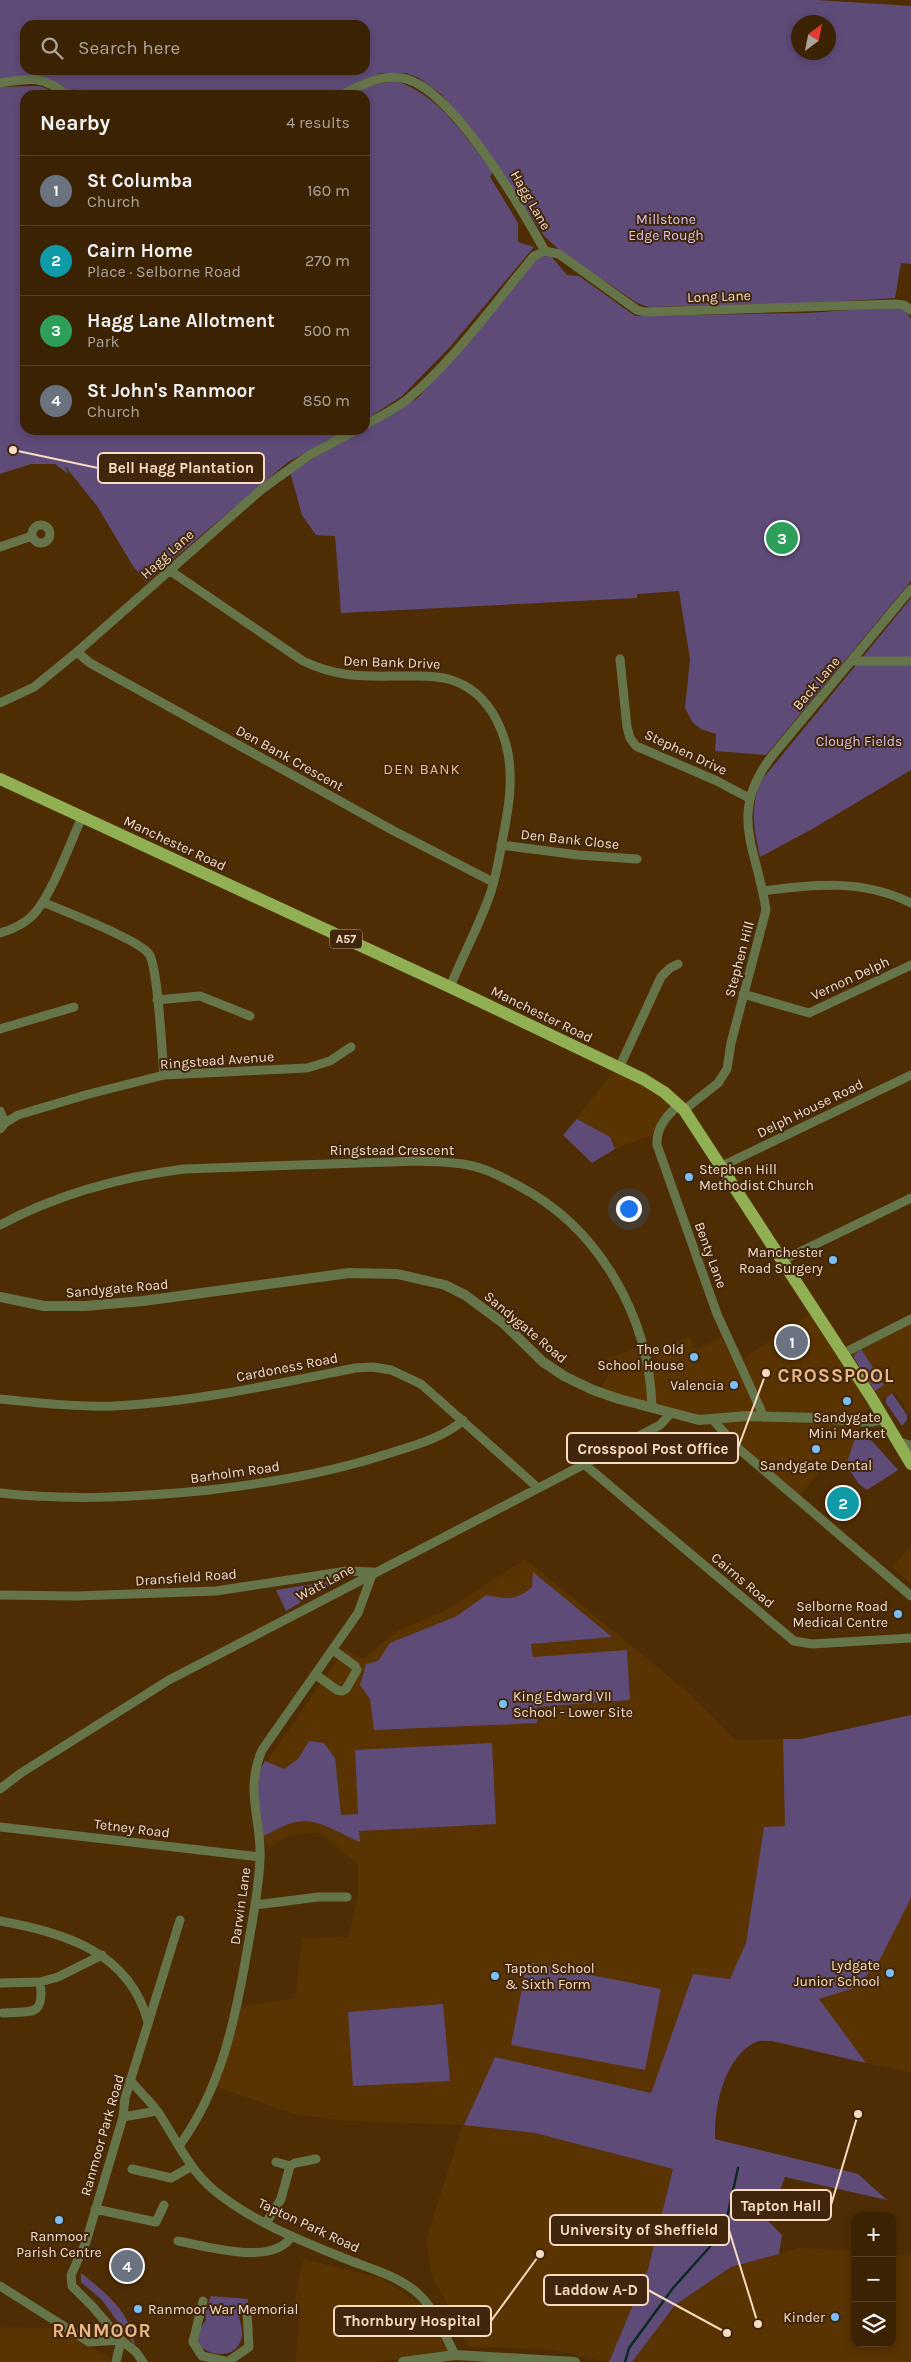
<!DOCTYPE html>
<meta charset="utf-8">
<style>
body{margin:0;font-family:Karla,sans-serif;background:#422a0d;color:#f1f3f6}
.controls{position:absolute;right:15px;bottom:15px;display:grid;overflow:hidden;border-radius:10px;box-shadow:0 2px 8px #0003}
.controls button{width:45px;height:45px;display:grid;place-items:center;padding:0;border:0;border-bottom:1px solid #543f25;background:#3b2203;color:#f1f3f6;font:25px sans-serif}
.compass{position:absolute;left:791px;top:15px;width:45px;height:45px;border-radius:50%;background:#3b2203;box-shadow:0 2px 8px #0003;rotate:32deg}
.you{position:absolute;left:628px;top:1208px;width:18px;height:18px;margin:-12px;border:4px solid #fff;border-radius:50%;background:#1a73e8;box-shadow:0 0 0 8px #1a73e833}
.badge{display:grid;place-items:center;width:32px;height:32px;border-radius:50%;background:#1a73e8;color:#fff;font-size:16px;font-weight:700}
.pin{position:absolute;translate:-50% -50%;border:2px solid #fff;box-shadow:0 1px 5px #0006}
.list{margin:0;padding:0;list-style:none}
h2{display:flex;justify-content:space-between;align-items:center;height:65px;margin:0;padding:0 20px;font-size:21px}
h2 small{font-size:16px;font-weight:400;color:#aca49a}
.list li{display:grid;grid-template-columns:32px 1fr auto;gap:15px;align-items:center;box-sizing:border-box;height:70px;padding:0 20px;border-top:1px solid #543f25}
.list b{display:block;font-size:19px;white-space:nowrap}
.list p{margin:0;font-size:16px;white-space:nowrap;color:#aca49a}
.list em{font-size:16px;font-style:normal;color:#aca49a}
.icon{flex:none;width:28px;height:28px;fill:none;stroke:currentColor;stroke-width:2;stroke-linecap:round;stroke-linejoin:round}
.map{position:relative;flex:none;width:911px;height:2362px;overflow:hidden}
.search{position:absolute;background:#3b2203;box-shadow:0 2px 8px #0003;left:20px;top:20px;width:350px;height:55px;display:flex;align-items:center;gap:12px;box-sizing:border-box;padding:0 18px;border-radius:15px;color:#aca49a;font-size:19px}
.panel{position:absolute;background:#3b2203;box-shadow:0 2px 8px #0003;left:20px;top:90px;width:350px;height:345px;border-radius:15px}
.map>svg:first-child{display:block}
.built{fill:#593301}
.green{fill:#5f4b77;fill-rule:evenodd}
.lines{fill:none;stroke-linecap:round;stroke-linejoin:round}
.stream{stroke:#0b2925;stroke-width:2.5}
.minor{stroke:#657449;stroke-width:9}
.tertiary{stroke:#657449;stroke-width:10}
.primary{stroke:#91b053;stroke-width:12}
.poi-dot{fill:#7abff8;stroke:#3f260c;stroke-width:2}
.labels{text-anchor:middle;stroke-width:4;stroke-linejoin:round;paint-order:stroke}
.shield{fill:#3f260c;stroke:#c0a58c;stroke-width:1}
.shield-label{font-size:12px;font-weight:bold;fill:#f7dcc3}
.street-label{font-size:14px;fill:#f7dcc3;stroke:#3f260c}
.park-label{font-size:14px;fill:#d9c4f5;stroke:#3f260c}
.poi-label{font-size:14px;fill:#f7dcc3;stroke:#3f260c;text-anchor:end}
.neighbourhood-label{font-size:15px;letter-spacing:1px;fill:#ecb785;stroke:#3f260c}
.district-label{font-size:19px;font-weight:bold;letter-spacing:1px;fill:#ecb785;stroke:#3f260c}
.leader{fill:none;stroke:#f7dcc3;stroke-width:2}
.callout-dot{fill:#f7dcc3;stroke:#3f260c;stroke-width:2}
.callout{fill:#3f260c;stroke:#f7dcc3;stroke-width:2}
.callout-label{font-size:15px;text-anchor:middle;font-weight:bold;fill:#f7dcc3}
</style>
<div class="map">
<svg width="911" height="2362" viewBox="0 0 911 2362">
<rect width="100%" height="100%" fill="#4f2d04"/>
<path class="built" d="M 617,1067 L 679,1104 L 657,1133 L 609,1151 L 592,1163 L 563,1135 Z
M 814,1311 L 842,1354 L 911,1319 L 911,1416 L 894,1391 L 866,1411 L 846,1465 L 834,1461 L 829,1462 L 797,1498 L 713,1420 L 598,1392 L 614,1365 L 608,1360 L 609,1357 L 643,1346 L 649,1372 L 659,1371 L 654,1348 L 690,1337 L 696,1350 L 721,1337 L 735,1364 Z
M 911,1546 L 911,1584 L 892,1567 Z
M 525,1559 L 689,1693 L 735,1740 L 801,1739 L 911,1715 L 911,2072 L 866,2063 L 818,1999 L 857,1987 L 880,1959 L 730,1979 L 693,1975 L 651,2093 L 495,2058 L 464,2125 L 535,2133 L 673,2169 L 648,2269 L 609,2362 L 553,2350 L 468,2346 L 431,2273 L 426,2239 L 463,2125 L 346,2121 L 294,2114 L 215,2086 L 238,2007 L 295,1998 L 302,1938 L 348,1937 L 358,1895 L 358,1864 L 320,1833 L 289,1835 L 269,1848 L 263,1836 L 257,1775 L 345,1649 L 363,1659 L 399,1630 L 446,1610 Z
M 799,2248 L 855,2251 L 855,2343 L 892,2343 L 892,2254 L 911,2255 L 911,2362 L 632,2362 L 675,2305 L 731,2267 Z
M 303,2259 L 381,2278 L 422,2306 L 449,2351 L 376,2362 L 295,2362 L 301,2308 L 295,2299 Z
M 0,2327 L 55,2328 L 111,2358 L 110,2362 L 0,2362 Z"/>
<path class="green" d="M 0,0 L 817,0 L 911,6 L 911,264 L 901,263 L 895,298 L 809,303 L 649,307 L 637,303 L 562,252 L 545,237 L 477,137 L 441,94 L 419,78 L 406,73 L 381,73 L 333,95 L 85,95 L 73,89 L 71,93 C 42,71 35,76 0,79 ZM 798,22 L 828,22 L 828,52 L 798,52 ZM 25,25 L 365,25 L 365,70 L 25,70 Z
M 396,81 C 441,96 464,136 493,172 L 490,177 L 518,223 L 518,242 L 534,247 L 449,348 L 402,396 L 365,420 L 365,95 L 349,95 L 368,86 Z
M 40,86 L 60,95 L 25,95 L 25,430 L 348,430 L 288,462 L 146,582 L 133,566 L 97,506 L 65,466 L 68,474 L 55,464 L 31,464 L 0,474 L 0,87 Z
M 550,255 L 567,275 L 579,276 L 635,316 L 807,313 L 879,308 L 900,308 L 906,311 L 911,319 L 911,581 L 766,755 L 715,751 L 716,734 L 701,729 L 693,723 L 685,708 L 690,659 L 679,591 L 637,594 L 637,598 L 341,613 L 335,536 L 316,535 L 302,515 L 290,472 L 418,398 L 536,259 Z
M 911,598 L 911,770 L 814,828 L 760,857 C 754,828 750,812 760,782 Z
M 577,1119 L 610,1137 L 615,1149 L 592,1163 L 563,1135 Z
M 861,1349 L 884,1385 L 875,1391 L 854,1358 L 855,1354 Z
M 892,1393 L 907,1415 L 907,1420 L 902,1426 L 886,1403 L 886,1398 Z
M 857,1433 L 872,1441 L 898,1470 L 867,1490 L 859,1484 L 846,1465 Z
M 533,1572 L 612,1637 L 531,1644 L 533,1657 L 627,1650 L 630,1700 L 537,1707 L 537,1723 L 374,1730 L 370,1699 L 360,1685 L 366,1664 L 378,1661 L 390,1643 L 457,1616 L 486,1595 C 506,1599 516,1601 532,1587 Z
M 333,1581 L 334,1583 L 286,1611 L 276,1590 Z
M 911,1715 L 911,1898 L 880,1959 L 857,1987 L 819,1999 L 866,2063 L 772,2041 C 767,2041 760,2040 756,2042 C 724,2057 714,2107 715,2139 L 858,2174 L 887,2200 L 785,2177 L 768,2221 L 782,2235 L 779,2254 L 731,2267 L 675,2305 L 632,2362 L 609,2362 L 648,2269 L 673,2169 L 535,2133 L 464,2125 L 495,2057 L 651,2093 L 693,1974 L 730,1979 L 746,1943 L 764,1827 L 785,1826 L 783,1739 L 801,1739 Z
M 309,1741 L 324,1743 L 335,1758 L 341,1815 L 358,1814 L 355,1750 L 492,1743 L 496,1824 L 359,1831 L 360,1842 C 339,1834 320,1818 296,1822 C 284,1824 274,1832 263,1836 L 259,1816 L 257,1775 L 265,1761 L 284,1769 L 298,1759 Z
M 527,1962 L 661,1989 L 645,2070 L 511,2045 Z
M 443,2004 L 450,2081 L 353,2086 L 348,2012 Z
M 81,2273 C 105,2292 132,2313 135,2346 L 102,2300 L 81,2282 Z
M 211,2296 L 248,2299 L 247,2306 L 239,2305 L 238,2308 C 238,2318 243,2327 242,2336 C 238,2360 210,2357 197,2344 L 199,2330 L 206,2320 L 205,2311 Z"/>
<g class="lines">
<path class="stream" d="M 625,2362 L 629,2348 L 673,2288 L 724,2231 L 738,2168"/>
<path class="minor" d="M 0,83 C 30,78 42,75 67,95
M 341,95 C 360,86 380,74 402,78 C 451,86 521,208 545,251
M 365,425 C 379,417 395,409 408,399 C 456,358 494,304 534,256 L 545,251 L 559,254 L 637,310 L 645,312 L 895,304 L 904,305 L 911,310
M32 534a9 9 0 1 1 18 0a9 9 0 1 1-18 0Z
M 0,547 L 32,536
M 169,570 L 303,661 C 341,679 366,676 406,676 C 420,676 434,675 448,679 C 493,691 512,741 510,785 C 510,802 506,820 503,837 C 499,858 496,880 488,900 C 477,929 462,958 450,987
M 77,652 L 90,663 L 394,831 L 493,882
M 620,659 L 627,727 L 630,738 L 636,746 L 717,781 L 749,798
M 852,661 L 911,661
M 0,703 L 34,687 L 77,652 L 262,489 L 308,456 L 356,430
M 501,845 L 578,855 L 637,859
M 763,891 C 814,884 863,879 911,903
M 43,902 C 65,912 138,939 149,954 C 158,966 162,1054 164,1075
M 0,933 C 11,930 22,925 31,917 C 50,900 70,843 82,817
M 743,994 L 809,1013 L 911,965
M 157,1000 L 200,996 L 250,1016
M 0,1029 L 74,1007
M 619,1068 L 661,977 L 670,968 L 678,964
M 679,1104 C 667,1116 656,1127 657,1145 L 717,1314 L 764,1417
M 684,1110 L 718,1083 L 727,1069 L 731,1043 L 766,910 C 757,848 727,814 772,756 L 911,589
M 0,1111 L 5,1123
M 0,1129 L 5,1123 L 18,1115 L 89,1094 L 164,1075 L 307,1068 L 330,1061 L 351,1047
M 720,1167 L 911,1075
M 0,1225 C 56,1195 121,1177 184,1169 L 419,1161 C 436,1162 452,1162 468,1165 C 485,1168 502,1177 517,1185 C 599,1227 649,1316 652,1407
M 781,1261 L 911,1198
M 842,1354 L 911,1319
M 0,1399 C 38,1403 76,1407 114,1406 C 196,1402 276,1384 355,1368 L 373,1367 L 391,1370 L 421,1384 L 537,1487
M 713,1420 L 739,1449 L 911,1596
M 584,1464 L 794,1641 L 812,1644 L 911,1638
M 0,1493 C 70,1501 139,1497 209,1490 C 270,1483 329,1473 387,1454 C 412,1446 444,1438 463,1420
M 0,1595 L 76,1596 L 216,1591 L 347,1571 L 373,1572 L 358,1613 L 262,1750 C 244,1793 262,1818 260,1859 C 259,1888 253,1917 248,1946 C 236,2016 222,2088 179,2146
M 316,1675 L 337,1690 L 342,1691 L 346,1689 L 357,1670 L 355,1666 L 333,1650
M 0,1789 L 21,1773 L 169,1680 L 660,1425 L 671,1413
M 0,1827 L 260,1857
M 255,1905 L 318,1897 L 347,1897
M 0,1921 C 64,1933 129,1951 148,2022
M 0,1983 L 40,1982 L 58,1977 L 102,1955
M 3,2013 C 32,2011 45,2017 40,1982
M 130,2080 C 139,2091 150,2101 158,2112 C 176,2139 189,2170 215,2191 C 253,2222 302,2241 346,2259 C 369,2268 395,2275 415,2291 C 434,2306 444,2334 455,2355
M 123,2117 L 157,2111
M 276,2162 L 290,2166
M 132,2169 L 171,2178 L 192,2166
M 95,2209 L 156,2222 L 164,2205
M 266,2223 L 281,2199 L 290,2166 L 295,2163 L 316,2159
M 178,2241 C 207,2246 273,2267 292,2236
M 0,2286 L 89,2342 L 121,2340
M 203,2301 L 193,2342 L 202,2356 L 229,2362
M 121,2340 L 93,2307 L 72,2286 L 71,2275 L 86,2242 L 123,2117 L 125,2098 L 180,1920
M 229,2361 L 249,2347 L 247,2312
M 116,2362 L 121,2340 L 136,2352 L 143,2362"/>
<path class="tertiary" d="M 0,1297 L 44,1306 L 85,1306 L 143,1301 L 349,1273 L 397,1274 L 445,1285 L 465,1295 L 503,1323 L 543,1362 L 564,1376 L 593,1390 L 619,1399 L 699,1420 L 747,1416 L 819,1418 L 869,1422 L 884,1419
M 898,1442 L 911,1446
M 403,2362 L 455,2355 L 575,2362"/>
<path class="primary" d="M 0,779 L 450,987 L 643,1079 L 664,1092 L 684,1110 L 871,1397 L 911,1464"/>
</g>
<g class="poi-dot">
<circle cx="689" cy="1177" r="5"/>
<circle cx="833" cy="1260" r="5"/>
<circle cx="694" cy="1357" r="5"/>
<circle cx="734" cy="1385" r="5"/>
<circle cx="847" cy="1401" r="5"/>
<circle cx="816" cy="1449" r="5"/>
<circle cx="898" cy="1614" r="5"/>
<circle cx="503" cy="1704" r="5"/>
<circle cx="890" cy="1973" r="5"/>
<circle cx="495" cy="1976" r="5"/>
<circle cx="59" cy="2220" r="5"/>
<circle cx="138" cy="2309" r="5"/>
<circle cx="835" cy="2317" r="5"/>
</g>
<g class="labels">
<rect class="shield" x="330" y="929.5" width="32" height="19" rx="4"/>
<g class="shield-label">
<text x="346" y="943">A57</text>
</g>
<g class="street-label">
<text transform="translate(531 200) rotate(60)" y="5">Hagg Lane</text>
<text transform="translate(719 296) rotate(-2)" y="5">Long Lane</text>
<text transform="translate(167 554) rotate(-42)" y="5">Hagg Lane</text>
<text transform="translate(392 662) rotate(2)" y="5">Den Bank Drive</text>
<text transform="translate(816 683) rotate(-50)" y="5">Back Lane</text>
<text transform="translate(686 752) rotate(25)" y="5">Stephen Drive</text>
<text transform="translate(290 758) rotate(29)" y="5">Den Bank Crescent</text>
<text transform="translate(570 839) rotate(6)" y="5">Den Bank Close</text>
<text transform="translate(175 843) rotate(25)" y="5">Manchester Road</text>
<text transform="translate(739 959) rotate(-75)" y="5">Stephen Hill</text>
<text transform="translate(850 978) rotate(-25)" y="5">Vernon Delph</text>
<text transform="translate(542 1014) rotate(26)" y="5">Manchester Road</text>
<text transform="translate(217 1060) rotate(-4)" y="5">Ringstead Avenue</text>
<text transform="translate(810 1108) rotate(-26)" y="5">Delph House Road</text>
<text x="392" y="1155">Ringstead Crescent</text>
<text transform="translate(711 1255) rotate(70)" y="5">Benty Lane</text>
<text transform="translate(117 1288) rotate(-5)" y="5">Sandygate Road</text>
<text transform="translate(526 1327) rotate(40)" y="5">Sandygate Road</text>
<text transform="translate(287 1367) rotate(-11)" y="5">Cardoness Road</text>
<text transform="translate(235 1472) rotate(-8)" y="5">Barholm Road</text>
<text transform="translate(186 1577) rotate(-4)" y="5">Dransfield Road</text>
<text transform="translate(743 1580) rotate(40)" y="5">Cairns Road</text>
<text transform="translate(325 1582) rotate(-28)" y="5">Watt Lane</text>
<text transform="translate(132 1828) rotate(7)" y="5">Tetney Road</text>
<text transform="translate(240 1906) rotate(-82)" y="5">Darwin Lane</text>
<text transform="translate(102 2135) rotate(-74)" y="5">Ranmoor Park Road</text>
<text transform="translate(309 2225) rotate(25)" y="5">Tapton Park Road</text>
</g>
<g class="park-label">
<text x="666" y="224">Millstone<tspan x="666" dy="16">Edge Rough</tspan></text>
<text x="859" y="746">Clough Fields</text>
</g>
<g class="poi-label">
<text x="699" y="1174" text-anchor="start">Stephen Hill<tspan x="699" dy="16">Methodist Church</tspan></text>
<text x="823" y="1257">Manchester<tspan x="823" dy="16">Road Surgery</tspan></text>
<text x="684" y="1354">The Old<tspan x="684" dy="16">School House</tspan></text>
<text x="724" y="1390">Valencia</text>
<text x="847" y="1422" text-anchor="middle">Sandygate<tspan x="847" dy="16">Mini Market</tspan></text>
<text x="816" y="1470" text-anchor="middle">Sandygate Dental</text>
<text x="888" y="1611">Selborne Road<tspan x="888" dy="16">Medical Centre</tspan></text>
<text x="513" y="1701" text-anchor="start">King Edward VII<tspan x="513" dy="16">School - Lower Site</tspan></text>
<text x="880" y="1970">Lydgate<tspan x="880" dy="16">Junior School</tspan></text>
<text x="505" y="1973" text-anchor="start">Tapton School<tspan x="505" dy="16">&amp; Sixth Form</tspan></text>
<text x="59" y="2241" text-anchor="middle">Ranmoor<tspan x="59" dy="16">Parish Centre</tspan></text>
<text x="148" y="2314" text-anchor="start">Ranmoor War Memorial</text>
<text x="825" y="2322">Kinder</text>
</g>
<g class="neighbourhood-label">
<text x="422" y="774">DEN BANK</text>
</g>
<g class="district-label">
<text x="836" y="1382">CROSSPOOL</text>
<text x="102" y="2337">RANMOOR</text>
</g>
</g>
<path class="leader" d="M13 450L98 468M766 1373L738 1448M858 2114L831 2205M758 2324L729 2230M727 2333L648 2290M540 2254L491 2321"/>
<g class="callout-dot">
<circle cx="13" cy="450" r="5"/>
<circle cx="766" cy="1373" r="5"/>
<circle cx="858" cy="2114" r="5"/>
<circle cx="758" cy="2324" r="5"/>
<circle cx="727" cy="2333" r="5"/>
<circle cx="540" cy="2254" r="5"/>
</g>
<g class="callout">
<rect x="98" y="453" width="166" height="30" rx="5"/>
<rect x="567" y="1433" width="171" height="30" rx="5"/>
<rect x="731" y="2190" width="100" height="30" rx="5"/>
<rect x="550" y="2215" width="179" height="30" rx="5"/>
<rect x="544" y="2275" width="104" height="30" rx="5"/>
<rect x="334" y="2306" width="157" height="30" rx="5"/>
</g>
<g class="callout-label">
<text x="181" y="473">Bell Hagg Plantation</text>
<text x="653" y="1454">Crosspool Post Office</text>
<text x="781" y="2211">Tapton Hall</text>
<text x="639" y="2235">University of Sheffield</text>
<text x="596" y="2295">Laddow A-D</text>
<text x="412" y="2326">Thornbury Hospital</text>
</g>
</svg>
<div class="controls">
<button>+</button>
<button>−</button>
<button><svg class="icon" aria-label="layers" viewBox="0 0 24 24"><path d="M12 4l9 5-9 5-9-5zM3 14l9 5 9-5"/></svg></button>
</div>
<svg class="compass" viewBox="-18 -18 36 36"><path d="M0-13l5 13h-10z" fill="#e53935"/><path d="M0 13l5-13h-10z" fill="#aca49a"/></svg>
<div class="you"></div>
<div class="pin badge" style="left:792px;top:1342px;background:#6b7280">1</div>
<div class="pin badge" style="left:843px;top:1503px;background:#0f9aa8">2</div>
<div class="pin badge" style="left:782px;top:538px;background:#2e9e5b">3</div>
<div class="pin badge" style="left:127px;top:2266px;background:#6b7280">4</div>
<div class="search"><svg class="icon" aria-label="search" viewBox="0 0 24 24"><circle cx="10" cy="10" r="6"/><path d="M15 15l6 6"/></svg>Search here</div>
<section class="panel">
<h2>Nearby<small>4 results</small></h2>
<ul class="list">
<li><span class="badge" style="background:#6b7280">1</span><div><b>St Columba</b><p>Church</p></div><em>160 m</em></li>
<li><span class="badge" style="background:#0f9aa8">2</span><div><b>Cairn Home</b><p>Place · Selborne Road</p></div><em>270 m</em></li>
<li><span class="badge" style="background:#2e9e5b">3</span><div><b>Hagg Lane Allotment</b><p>Park</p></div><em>500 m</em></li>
<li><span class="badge" style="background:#6b7280">4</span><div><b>St John's Ranmoor</b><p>Church</p></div><em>850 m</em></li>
</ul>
</section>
</div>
